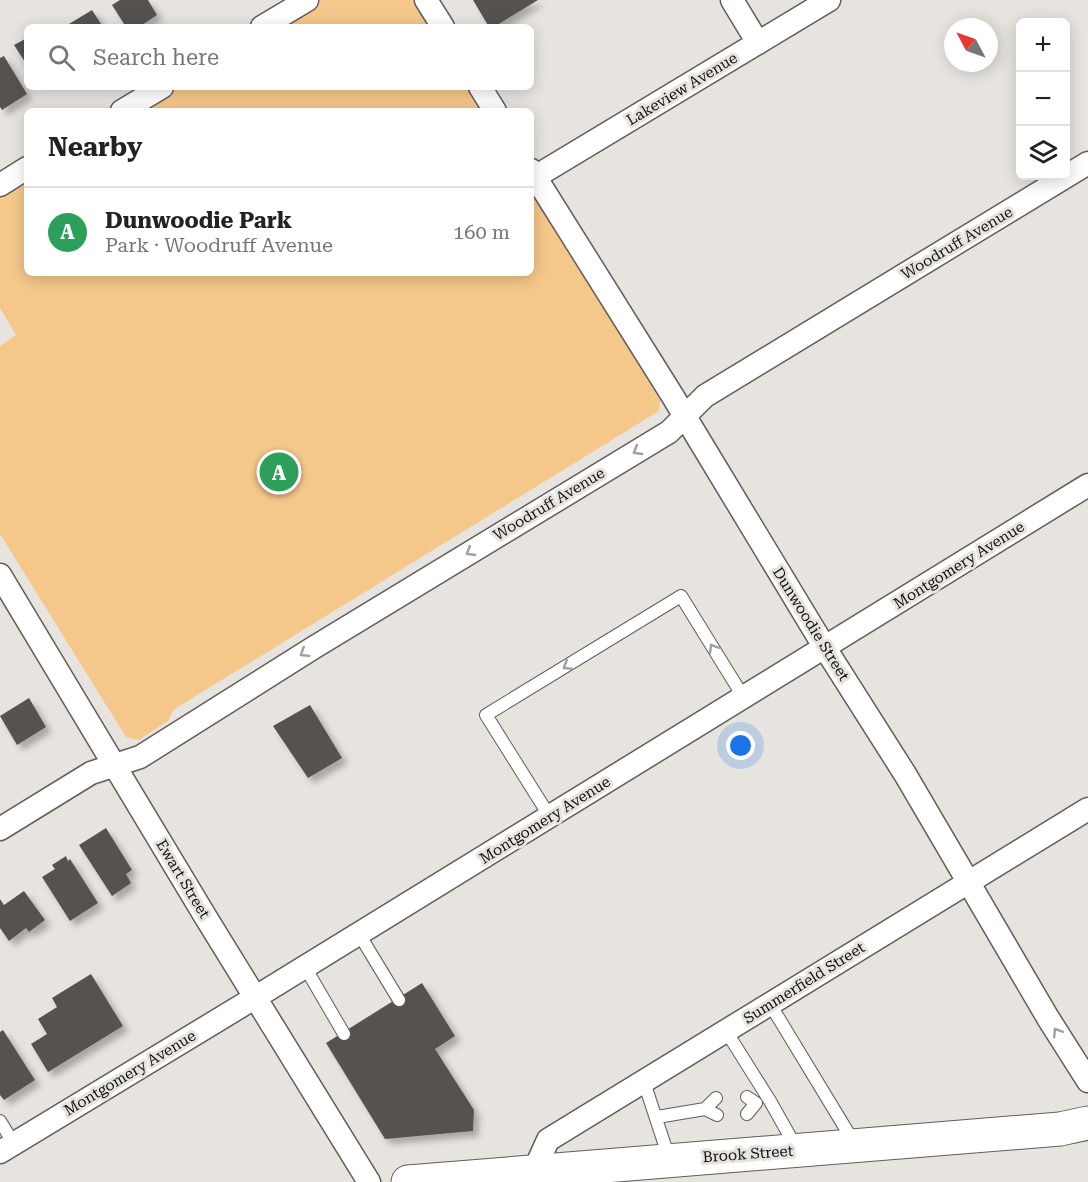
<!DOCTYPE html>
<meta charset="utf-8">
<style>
body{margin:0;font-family:"Roboto Serif",serif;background:#f2f2f2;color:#222}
.controls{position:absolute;right:18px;top:18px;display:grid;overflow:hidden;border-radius:9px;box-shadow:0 3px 15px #0003}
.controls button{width:54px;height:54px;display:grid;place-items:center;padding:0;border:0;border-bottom:2px solid #e0e0e0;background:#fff;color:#222;font:30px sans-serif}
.compass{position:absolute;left:944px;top:18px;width:54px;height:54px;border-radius:50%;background:#fff;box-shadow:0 3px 15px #0003;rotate:311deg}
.you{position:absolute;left:741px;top:746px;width:21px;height:21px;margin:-15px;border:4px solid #fff;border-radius:50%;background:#1a73e8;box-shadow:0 0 0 9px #1a73e833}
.badge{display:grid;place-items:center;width:39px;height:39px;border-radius:50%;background:#2563eb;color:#fff;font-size:20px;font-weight:700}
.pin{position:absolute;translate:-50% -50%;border:3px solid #fff;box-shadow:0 2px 6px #0006}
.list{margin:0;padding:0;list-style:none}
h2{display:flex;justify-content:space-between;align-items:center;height:78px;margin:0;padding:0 24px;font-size:26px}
h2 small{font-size:20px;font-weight:400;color:#767676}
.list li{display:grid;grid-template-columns:39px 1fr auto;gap:18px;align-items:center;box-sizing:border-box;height:90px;padding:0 24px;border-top:2px solid #e0e0e0}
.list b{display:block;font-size:22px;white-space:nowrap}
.list p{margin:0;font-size:20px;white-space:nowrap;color:#767676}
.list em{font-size:20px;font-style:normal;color:#767676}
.icon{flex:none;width:33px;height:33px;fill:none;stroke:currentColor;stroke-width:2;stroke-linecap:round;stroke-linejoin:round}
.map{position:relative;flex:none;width:1088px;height:1182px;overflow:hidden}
.search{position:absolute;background:#fff;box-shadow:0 3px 15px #0003;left:24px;top:24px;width:510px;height:66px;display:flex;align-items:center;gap:15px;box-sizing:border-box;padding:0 21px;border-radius:9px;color:#767676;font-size:22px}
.panel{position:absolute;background:#fff;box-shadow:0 3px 15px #0003;left:24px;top:108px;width:510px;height:168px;border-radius:9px}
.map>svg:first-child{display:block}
.green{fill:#f5c78a}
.building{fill:#565350;filter:url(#shadow)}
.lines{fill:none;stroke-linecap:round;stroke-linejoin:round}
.lane-casing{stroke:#605d5a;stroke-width:14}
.street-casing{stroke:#605d5a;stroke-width:25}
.secondary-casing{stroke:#605d5a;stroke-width:35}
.lane{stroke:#fff;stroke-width:12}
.street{stroke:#fff;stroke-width:22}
.secondary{stroke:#fff;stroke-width:33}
.oneway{stroke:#a09f9f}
.labels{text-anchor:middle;stroke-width:6;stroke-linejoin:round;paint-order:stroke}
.street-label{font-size:15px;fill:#11100e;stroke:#e7e4e0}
</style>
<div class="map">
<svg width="1088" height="1182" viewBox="0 0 1088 1182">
<defs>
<filter id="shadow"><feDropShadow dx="5.5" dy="5.5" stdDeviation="3" flood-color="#0004"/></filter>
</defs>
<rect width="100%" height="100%" fill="#e7e4e0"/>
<path class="green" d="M 322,0 L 413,0 L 430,27 L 278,27 Z
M 179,87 L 467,87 L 482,111 L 139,111 Z
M 27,179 L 27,273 L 531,273 L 531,190 L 660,400 L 659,411 L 173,710 L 169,720 L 139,740 L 126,737 L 0,534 L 0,346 L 16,335 L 0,308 L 0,195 Z"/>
<path class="building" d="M 120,0 L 148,0 L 157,15 L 139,27 L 126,27 L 112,5 Z
M 473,0 L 538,0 L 494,27 L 489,27 Z
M 92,10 L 103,27 L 64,27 Z
M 27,38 L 27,65 L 14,45 Z
M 4,56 L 27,94 L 2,110 L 0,107 L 0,58 Z
M 29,698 L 46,727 L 17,745 L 0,716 Z
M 310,705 L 342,758 L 308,778 L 273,726 Z
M 106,828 L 132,870 L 126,874 L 131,883 L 112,896 L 79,845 Z
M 66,856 L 68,861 L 70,859 L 98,903 L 70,921 L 42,877 L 55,869 L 52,865 Z
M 24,891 L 45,920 L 29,932 L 26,928 L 9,941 L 0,928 L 0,899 L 4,905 Z
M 91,974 L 123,1026 L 48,1072 L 31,1044 L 47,1034 L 38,1019 L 57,1007 L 52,998 Z
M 422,983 L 455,1036 L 435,1049 L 474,1110 L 473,1131 L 385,1139 L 326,1043 Z
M 3,1030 L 35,1080 L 4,1100 L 0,1095 L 0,1032 Z"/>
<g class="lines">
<defs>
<path id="lane" d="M 550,817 L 486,715 L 681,596 L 744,698
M 359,934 L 399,1000
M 305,967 L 344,1034
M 770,1004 L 855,1144
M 726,1031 L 770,1101 L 797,1149
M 644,1082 L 669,1158
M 747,1097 L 756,1103 L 747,1114
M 705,1109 L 716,1098
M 657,1117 L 705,1109 L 717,1115
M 0,1121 L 14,1144"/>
<path id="street" d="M 426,0 L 443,27
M 732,0 L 758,43
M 262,27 L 307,0
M 480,87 L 495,111
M 122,111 L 162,87
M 531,170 L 672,395 L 825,648 L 905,774 L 1048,1018 L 1088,1081
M 535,177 L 829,0
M 0,185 L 27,168
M 0,575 L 205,916 L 369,1182
M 0,829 L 91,773 L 140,757 L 313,648 L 669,432 L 705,396 L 1088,163
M 0,1152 L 256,997 L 1088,485
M 534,1171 L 548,1140 L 1088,809"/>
<path id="secondary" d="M 408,1182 L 1060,1129 L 1088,1123"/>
</defs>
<use href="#lane" class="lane-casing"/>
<use href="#street" class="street-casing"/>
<use href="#secondary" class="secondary-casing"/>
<use href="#lane" class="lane"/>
<use href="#street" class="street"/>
<use href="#secondary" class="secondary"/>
</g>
<defs><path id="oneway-chevron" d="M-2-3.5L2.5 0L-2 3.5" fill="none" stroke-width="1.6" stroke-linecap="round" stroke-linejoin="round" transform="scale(1.5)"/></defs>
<g class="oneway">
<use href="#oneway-chevron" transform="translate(637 451) rotate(149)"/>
<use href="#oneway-chevron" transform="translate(470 552) rotate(149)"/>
<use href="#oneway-chevron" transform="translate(713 648) rotate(-121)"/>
<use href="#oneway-chevron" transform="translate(304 653) rotate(148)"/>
<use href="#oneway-chevron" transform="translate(567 666) rotate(148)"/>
<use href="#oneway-chevron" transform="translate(1057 1032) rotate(-122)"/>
</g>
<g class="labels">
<g class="street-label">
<text transform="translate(682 89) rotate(-31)" y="5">Lakeview Avenue</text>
<text transform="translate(957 243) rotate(-31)" y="5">Woodruff Avenue</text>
<text transform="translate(549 504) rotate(-31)" y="5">Woodruff Avenue</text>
<text transform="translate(959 565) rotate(-32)" y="5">Montgomery Avenue</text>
<text transform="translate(811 624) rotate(58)" y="5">Dunwoodie Street</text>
<text transform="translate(545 820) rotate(-32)" y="5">Montgomery Avenue</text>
<text transform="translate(183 879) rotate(59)" y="5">Ewart Street</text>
<text transform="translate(804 983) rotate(-32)" y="5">Summerfield Street</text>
<text transform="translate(130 1073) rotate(-31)" y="5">Montgomery Avenue</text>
<text transform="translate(748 1154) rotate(-4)" y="5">Brook Street</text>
</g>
</g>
</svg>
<div class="controls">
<button>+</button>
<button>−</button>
<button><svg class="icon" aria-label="layers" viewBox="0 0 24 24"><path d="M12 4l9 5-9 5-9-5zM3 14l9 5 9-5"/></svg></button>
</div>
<svg class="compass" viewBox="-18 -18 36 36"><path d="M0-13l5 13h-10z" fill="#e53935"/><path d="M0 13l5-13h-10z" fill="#767676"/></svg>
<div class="you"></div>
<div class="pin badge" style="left:279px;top:472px;background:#2e9e5b">A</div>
<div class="search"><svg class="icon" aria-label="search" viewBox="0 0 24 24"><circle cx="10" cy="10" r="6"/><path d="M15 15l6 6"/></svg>Search here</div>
<section class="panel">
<h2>Nearby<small></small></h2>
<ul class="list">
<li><span class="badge" style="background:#2e9e5b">A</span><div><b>Dunwoodie Park</b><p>Park · Woodruff Avenue</p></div><em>160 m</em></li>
</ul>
</section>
</div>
